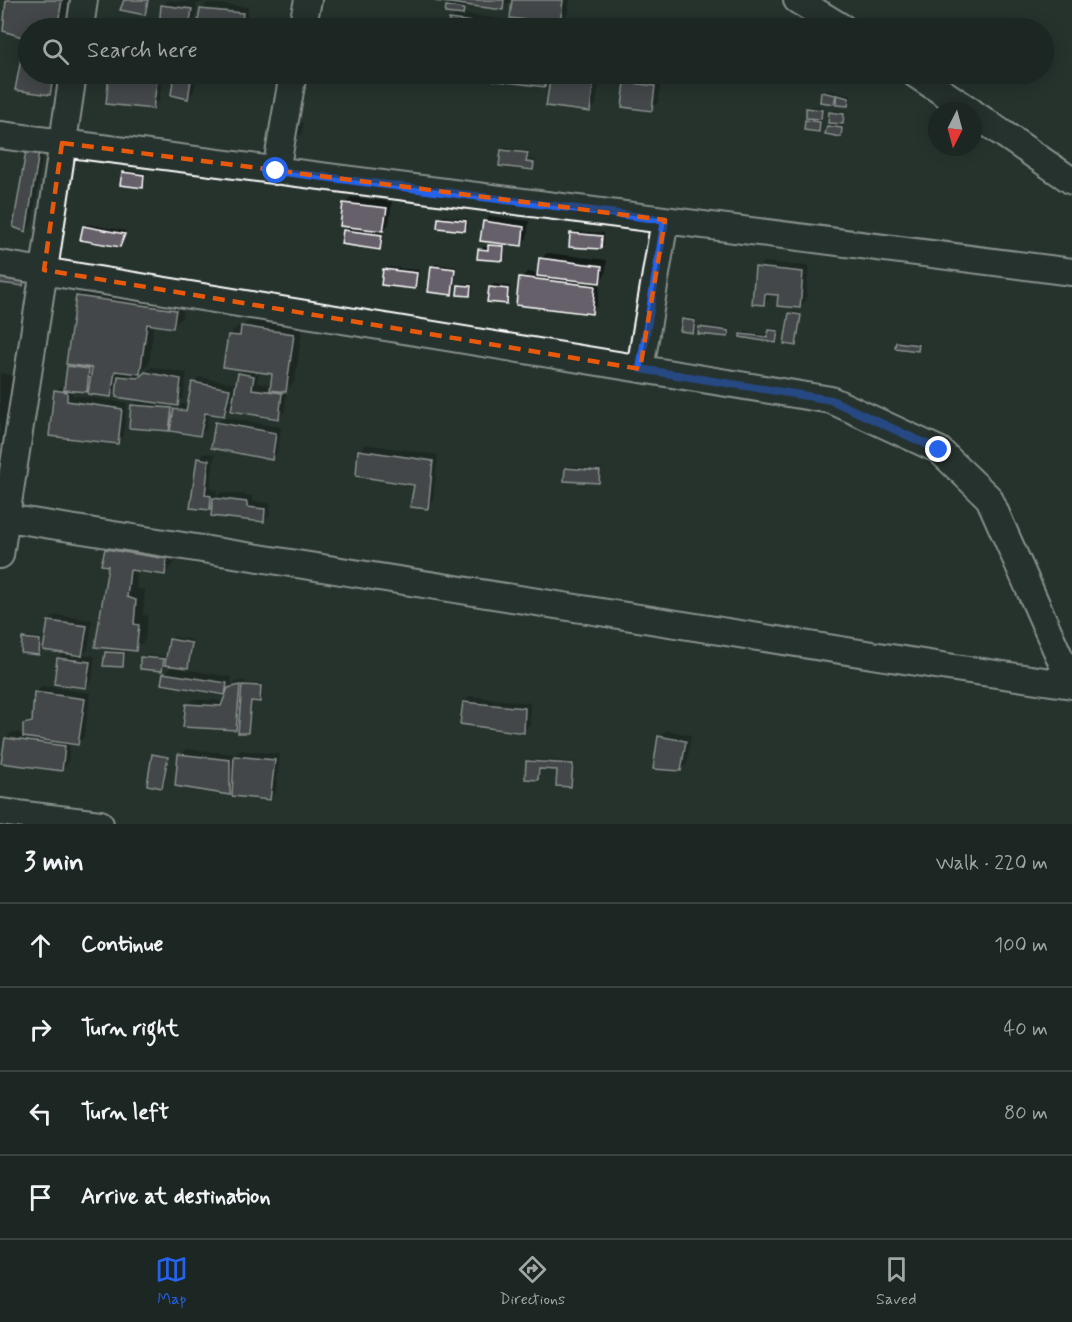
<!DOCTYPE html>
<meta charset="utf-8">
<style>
body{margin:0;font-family:Mynerve,sans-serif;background:#252e2a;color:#f1f3f6}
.compass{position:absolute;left:928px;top:102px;width:54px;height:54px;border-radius:50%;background:#1c2622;box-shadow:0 3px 15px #0003;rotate:186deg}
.stop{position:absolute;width:18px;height:18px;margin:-14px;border:4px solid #2563eb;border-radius:50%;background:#fff}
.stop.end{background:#2563eb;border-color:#fff;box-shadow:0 2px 6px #0008}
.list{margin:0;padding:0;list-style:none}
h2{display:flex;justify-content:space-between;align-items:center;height:78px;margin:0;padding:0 24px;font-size:26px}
h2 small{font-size:20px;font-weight:400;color:#a0a5a5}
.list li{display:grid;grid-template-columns:39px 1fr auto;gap:18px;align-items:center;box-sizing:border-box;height:84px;padding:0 24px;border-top:2px solid #3a4340}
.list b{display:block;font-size:22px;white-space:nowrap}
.list em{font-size:20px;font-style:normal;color:#a0a5a5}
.icon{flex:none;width:33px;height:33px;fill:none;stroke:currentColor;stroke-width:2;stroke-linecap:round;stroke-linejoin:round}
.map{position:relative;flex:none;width:1072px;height:824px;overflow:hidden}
.search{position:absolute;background:#1c2622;box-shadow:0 3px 15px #0003;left:18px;right:18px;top:18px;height:66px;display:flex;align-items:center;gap:15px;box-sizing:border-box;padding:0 21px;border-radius:33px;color:#a0a5a5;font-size:22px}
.sheet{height:414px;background:#1c2622}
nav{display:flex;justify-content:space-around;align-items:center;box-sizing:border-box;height:84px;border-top:2px solid #3a4340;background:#1c2622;font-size:16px;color:#a0a5a5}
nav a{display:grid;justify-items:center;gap:3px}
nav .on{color:#2563eb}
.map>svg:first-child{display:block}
.shadow{fill:#0007;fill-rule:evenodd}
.building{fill:#66606a;stroke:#fff;stroke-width:1.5}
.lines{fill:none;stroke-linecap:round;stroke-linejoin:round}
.street-casing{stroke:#fff;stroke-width:30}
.street{stroke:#26332d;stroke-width:26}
.route{stroke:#2563eb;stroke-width:8}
.marked{fill:none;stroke:#e8590c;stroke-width:4.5;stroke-dasharray:12 8;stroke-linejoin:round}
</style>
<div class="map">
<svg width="1072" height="824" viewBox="0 0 1072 824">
<rect width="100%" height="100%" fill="#26332d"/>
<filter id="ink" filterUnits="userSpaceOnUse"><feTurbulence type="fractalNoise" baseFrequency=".0167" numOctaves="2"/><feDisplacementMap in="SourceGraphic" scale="12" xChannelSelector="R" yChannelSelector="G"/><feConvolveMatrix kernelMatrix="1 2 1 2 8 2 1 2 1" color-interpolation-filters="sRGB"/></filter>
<g filter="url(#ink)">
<path class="shadow" d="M 8,0 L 69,0 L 67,13 L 71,17 L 69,28 L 28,28 L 28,74 L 60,74 L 59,84 L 49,93 L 16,89 L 26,37 Z
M 168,0 L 187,2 L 187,0 L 204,0 L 199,4 L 197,4 L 194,28 L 160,28 L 163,6 Z
M 436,0 L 511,0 L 502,9 L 466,4 L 465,11 L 462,14 L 501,19 L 500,28 L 449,28 L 451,20 L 457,13 L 447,7 L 452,2 Z
M 514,0 L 570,0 L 568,13 L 561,21 L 560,28 L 510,28 L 511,23 L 517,17 Z
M 207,3 L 248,7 L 246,28 L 199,28 L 201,9 Z
M 110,74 L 163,74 L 159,101 L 152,107 L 108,103 Z
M 175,74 L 197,74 L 194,91 L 188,97 L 173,93 Z
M 493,74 L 600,74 L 596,105 L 589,111 L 552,78 L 544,85 L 493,79 Z
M 633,76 L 661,80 L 658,103 L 651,109 L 627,82 Z
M 826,90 L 838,92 L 837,98 L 841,93 L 851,95 L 850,102 L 847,105 L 838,98 L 834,103 L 823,93 Z
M 810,106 L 824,107 L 824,115 L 819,119 L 822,120 L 821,127 L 818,130 L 807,121 L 811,117 L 808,109 Z
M 833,110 L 846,111 L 845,120 L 840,125 L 844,125 L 843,132 L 840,135 L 828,126 L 833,122 L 830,112 Z
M 294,122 L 303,123 L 302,133 L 299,136 L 290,136 Z
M 34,145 L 44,146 L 32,225 L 26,231 Z
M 505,148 L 529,151 L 528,159 L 536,160 L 535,166 L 532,169 L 503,150 Z
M 126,170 L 146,173 L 145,183 L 142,186 L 124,173 Z
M 351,197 L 392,202 L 389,224 L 380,232 L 384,233 L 382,245 L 379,248 L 344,230 L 349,226 L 345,204 Z
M 442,216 L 468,219 L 468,227 L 465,230 L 439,219 Z
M 490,216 L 529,221 L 527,238 L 521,244 L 506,243 L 505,257 L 503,260 L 480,250 L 482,247 L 490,247 L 494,241 L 484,222 Z
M 87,224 L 126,231 L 122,243 L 120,246 L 84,227 Z
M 574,231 L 604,233 L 604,245 L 601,248 L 571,234 Z
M 547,253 L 607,260 L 605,275 L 601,280 L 597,306 L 591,312 L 521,278 L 527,272 L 539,273 L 541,259 Z
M 763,262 L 809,266 L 806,300 L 799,307 L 780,294 L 770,293 L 770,297 L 763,304 L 757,268 Z
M 435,264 L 457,267 L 454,291 L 451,294 L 432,267 Z
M 387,267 L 419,270 L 418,285 L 415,287 L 384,270 Z
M 462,283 L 473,284 L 473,292 L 470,294 L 459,286 Z
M 493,284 L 510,286 L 509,300 L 506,303 L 490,287 Z
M 87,287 L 184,301 L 182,317 L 172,327 L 154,324 L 149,363 L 141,372 L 146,372 L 152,367 L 187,373 L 183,398 L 178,403 L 177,409 L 182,404 L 189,405 L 193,383 L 199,377 L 238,384 L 239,374 L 244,369 L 229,335 L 238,326 L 243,326 L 252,318 L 303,324 L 295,381 L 287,389 L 285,411 L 279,417 L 234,390 L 230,409 L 224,415 L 209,412 L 206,429 L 200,435 L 173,425 L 168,430 L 133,405 L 139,399 L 119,387 L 110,396 L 91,386 L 86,391 L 73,389 L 73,395 L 127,403 L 123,436 L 117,443 L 50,434 L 56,391 L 62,385 L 66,385 L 69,367 L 72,363 L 78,296 ZM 259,371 L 274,373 L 272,385 L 257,383 Z
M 793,311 L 800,312 L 796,344 L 786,343 L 790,314 Z
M 686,317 L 697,319 L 696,329 L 693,331 L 683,320 Z
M 703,325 L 731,329 L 730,333 L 728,336 L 700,328 Z
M 773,328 L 779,329 L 778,338 L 775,341 L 742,334 L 745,332 L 769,335 L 770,331 Z
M 900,340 L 921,343 L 921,347 L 918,350 L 897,343 Z
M 0,373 L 12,375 L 0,458 Z
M 223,417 L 281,427 L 277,453 L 271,459 L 217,423 Z
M 365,444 L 438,455 L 433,501 L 427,507 L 416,484 L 359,451 Z
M 204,453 L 215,454 L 210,489 L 217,490 L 216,497 L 221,492 L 252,496 L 252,501 L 270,503 L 270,515 L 263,521 L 214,503 L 209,509 L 192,507 L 198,459 Z
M 569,466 L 602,469 L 601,479 L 598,481 L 566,469 Z
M 116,540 L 176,550 L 174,564 L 165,573 L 137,570 L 136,588 L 145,590 L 143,615 L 148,616 L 145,640 L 135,649 L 126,648 L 125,663 L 122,666 L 106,653 L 109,650 L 125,651 L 126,648 L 106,550 Z
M 55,615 L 92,620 L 88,649 L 82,655 L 95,656 L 92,680 L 86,687 L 58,659 L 65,652 L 49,622 Z
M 27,636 L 42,638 L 41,650 L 38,653 L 24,639 Z
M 174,637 L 193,640 L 190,664 L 188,666 L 165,663 L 165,667 L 162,670 L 142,658 L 145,655 L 168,657 L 171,640 Z
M 171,667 L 232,677 L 230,688 L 236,682 L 245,680 L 245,683 L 263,684 L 262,698 L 259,700 L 253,699 L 250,728 L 247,731 L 240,724 L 235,729 L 187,705 L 194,699 L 225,701 L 229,688 L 224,693 L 164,674 Z
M 42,686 L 91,693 L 84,737 L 78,743 L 70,742 L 68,763 L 62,770 L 6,738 L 12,732 L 24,734 L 25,725 L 31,718 L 34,717 L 36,692 Z
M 470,696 L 530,703 L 530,725 L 523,731 L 464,702 Z
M 666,730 L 691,735 L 687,764 L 680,770 L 659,737 Z
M 186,749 L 237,754 L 241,750 L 280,754 L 276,792 L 270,798 L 234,788 L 229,793 L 180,755 Z
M 153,756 L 169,759 L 165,783 L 162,786 Z
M 531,759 L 575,762 L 573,783 L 571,786 L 559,769 L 541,768 L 540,776 L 537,779 L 528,762 Z"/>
<path class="building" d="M 6,0 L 62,0 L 58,23 L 62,28 L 28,28 L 28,74 L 54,74 L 50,95 L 15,90 L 25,38 L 3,31 Z
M 124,0 L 148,0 L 145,15 L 120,10 Z
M 435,0 L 504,0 L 503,10 L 435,1 Z
M 512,0 L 563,0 L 560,24 L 510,18 Z
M 161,5 L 192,9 L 189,28 L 159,28 Z
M 446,6 L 464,9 L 463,15 L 445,13 Z
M 200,9 L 243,13 L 241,28 L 197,28 Z
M 449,19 L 496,25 L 496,28 L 448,28 Z
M 510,22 L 555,28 L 509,28 Z
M 109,74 L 164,74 L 158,75 L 153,109 L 106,104 Z
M 174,74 L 192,74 L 188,99 L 171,95 Z
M 492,74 L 546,74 L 545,87 L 491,80 Z
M 551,74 L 563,74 L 594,78 L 590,112 L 546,106 Z
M 625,82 L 655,86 L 652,111 L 622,107 Z
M 821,92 L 836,95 L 834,104 L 820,102 Z
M 837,95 L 849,98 L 848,106 L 836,105 Z
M 806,108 L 822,110 L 821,119 L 806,118 Z
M 829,112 L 844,114 L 843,124 L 828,123 Z
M 805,120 L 820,122 L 819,132 L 804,130 Z
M 827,126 L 842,128 L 841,137 L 825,134 Z
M 501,150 L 528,153 L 526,162 L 534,163 L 533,170 L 499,166 Z
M 26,151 L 39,152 L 26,232 L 13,227 Z
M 122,172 L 144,175 L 143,188 L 120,185 Z
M 343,203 L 387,208 L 383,231 L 340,226 Z
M 438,218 L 466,221 L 465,231 L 437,228 Z
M 483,221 L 524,227 L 522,246 L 480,241 Z
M 83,226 L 125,234 L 120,247 L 80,240 Z
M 343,230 L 382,235 L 380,250 L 341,244 Z
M 570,233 L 602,236 L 601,249 L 569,247 Z
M 488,245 L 504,246 L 503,261 L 477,259 L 478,249 L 488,250 Z
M 539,258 L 602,266 L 600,283 L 537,276 Z
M 431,266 L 455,269 L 452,295 L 428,292 Z
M 755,267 L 803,272 L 800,308 L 777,306 L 778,295 L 765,294 L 764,305 L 752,304 Z
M 0,269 L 25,273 L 23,286 L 0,283 Z
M 383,269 L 417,273 L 415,289 L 381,285 Z
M 519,277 L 595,286 L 592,314 L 516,305 Z
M 458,285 L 471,286 L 470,296 L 457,295 Z
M 489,287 L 508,289 L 507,304 L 487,302 Z
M 76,296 L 176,310 L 173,328 L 147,324 L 140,374 L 115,371 L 111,397 L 88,394 L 92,368 L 66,364 Z
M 789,313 L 801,315 L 796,346 L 784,344 Z
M 682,319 L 695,321 L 693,333 L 680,331 Z
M 241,326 L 294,334 L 286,392 L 270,390 L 272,374 L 223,367 L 228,335 L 240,336 Z
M 699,327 L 729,331 L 728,337 L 698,334 Z
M 769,330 L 778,331 L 776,343 L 740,337 L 740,334 L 767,337 Z
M 896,342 L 919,345 L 918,351 L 895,348 Z
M 67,366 L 89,369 L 87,392 L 64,390 Z
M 145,372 L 181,379 L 178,406 L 116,397 L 118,376 L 138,378 Z
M 238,373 L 254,376 L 252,389 L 282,393 L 279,419 L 231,411 Z
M 192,382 L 230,389 L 224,416 L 205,413 L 200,436 L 170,431 L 174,409 L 186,411 Z
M 54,390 L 67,392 L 67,401 L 122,409 L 118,444 L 49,436 Z
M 131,405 L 172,408 L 169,431 L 129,428 Z
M 215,422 L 276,433 L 272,460 L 211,448 Z
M 358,450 L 433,461 L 428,509 L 410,507 L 414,485 L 356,476 Z
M 197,458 L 209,460 L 205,495 L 211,496 L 210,510 L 190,508 Z
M 565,468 L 600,471 L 599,483 L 564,481 Z
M 213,498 L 247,502 L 247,507 L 265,509 L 264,522 L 211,516 Z
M 105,549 L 167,559 L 165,575 L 130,570 L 127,597 L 136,600 L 134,624 L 139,625 L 136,651 L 95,647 L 108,566 L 101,565 Z
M 48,621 L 87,626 L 82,656 L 43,650 Z
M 22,638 L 40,640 L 39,655 L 21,653 Z
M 169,639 L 192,643 L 188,668 L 165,665 Z
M 105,652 L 124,653 L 123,667 L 103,666 Z
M 140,657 L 164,659 L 162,671 L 140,669 Z
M 57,658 L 90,662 L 86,688 L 54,684 Z
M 163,673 L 227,683 L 225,695 L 161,684 Z
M 240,685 L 236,730 L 183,727 L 186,704 L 221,706 L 228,688 Z
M 242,685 L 261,686 L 260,702 L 251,701 L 248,733 L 238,733 Z
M 34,692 L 85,699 L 78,745 L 23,737 L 23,724 L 32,722 Z
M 463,702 L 525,708 L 524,733 L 460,724 Z
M 658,736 L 686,741 L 681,771 L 653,769 Z
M 5,738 L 65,746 L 62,771 L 1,763 Z
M 152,754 L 168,757 L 162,788 L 147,785 Z
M 178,754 L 230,760 L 230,795 L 175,786 Z
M 234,756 L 275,760 L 270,800 L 232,796 Z
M 526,761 L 573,764 L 571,787 L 556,786 L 557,770 L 539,769 L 538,780 L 525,779 Z"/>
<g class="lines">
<defs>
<path id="street" d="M 797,0 L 843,28
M 80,28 L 84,0
M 302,28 L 308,0
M 915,74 L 971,111
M 973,113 L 1072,181
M 0,135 L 1072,272
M 276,171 L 293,74
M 0,264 L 831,400 L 939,450 L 989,498 L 1072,685
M 640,369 L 665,220
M 0,517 L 948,667 L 1072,685
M 0,555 L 44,270 L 73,74
M 0,812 L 100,824"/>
</defs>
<use href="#street" class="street-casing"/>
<use href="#street" class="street"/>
</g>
</g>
<g class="lines" filter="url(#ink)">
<path class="route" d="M 276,171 L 665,220 L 640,369 L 831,400 L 939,450"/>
</g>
<path d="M0 0H1072V824H0ZM 62,143 L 665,220 L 640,369 L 44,270 Z" fill="#26332d" fill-opacity=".55" fill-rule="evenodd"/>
<path class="marked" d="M 62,143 L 665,220 L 640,369 L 44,270 Z"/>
</svg>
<svg class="compass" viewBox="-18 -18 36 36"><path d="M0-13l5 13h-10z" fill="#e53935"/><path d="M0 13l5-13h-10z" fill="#a0a5a5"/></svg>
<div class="stop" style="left:276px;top:171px"></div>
<div class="stop end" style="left:939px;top:450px"></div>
<div class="search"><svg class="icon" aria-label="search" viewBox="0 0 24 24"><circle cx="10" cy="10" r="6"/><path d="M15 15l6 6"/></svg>Search here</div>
</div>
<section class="sheet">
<h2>3 min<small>Walk · 220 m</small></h2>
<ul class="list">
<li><svg class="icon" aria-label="ahead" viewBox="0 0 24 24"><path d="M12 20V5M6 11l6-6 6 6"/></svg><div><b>Continue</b></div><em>100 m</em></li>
<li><svg class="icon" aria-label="right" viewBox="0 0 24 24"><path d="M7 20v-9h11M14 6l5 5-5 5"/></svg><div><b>Turn right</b></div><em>40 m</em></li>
<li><svg class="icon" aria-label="left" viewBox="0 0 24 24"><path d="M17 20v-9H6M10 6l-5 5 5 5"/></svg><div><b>Turn left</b></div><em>80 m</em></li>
<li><svg class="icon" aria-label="arrive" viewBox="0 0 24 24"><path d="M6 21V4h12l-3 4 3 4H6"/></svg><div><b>Arrive at destination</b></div></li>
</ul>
</section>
<nav>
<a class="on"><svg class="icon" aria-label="map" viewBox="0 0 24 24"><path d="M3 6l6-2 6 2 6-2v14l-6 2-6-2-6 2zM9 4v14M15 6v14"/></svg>Map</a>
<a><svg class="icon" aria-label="directions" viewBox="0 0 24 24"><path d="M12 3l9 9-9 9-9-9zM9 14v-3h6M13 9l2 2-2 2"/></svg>Directions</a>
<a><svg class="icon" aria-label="saved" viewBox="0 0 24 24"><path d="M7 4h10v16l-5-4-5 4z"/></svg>Saved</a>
</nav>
